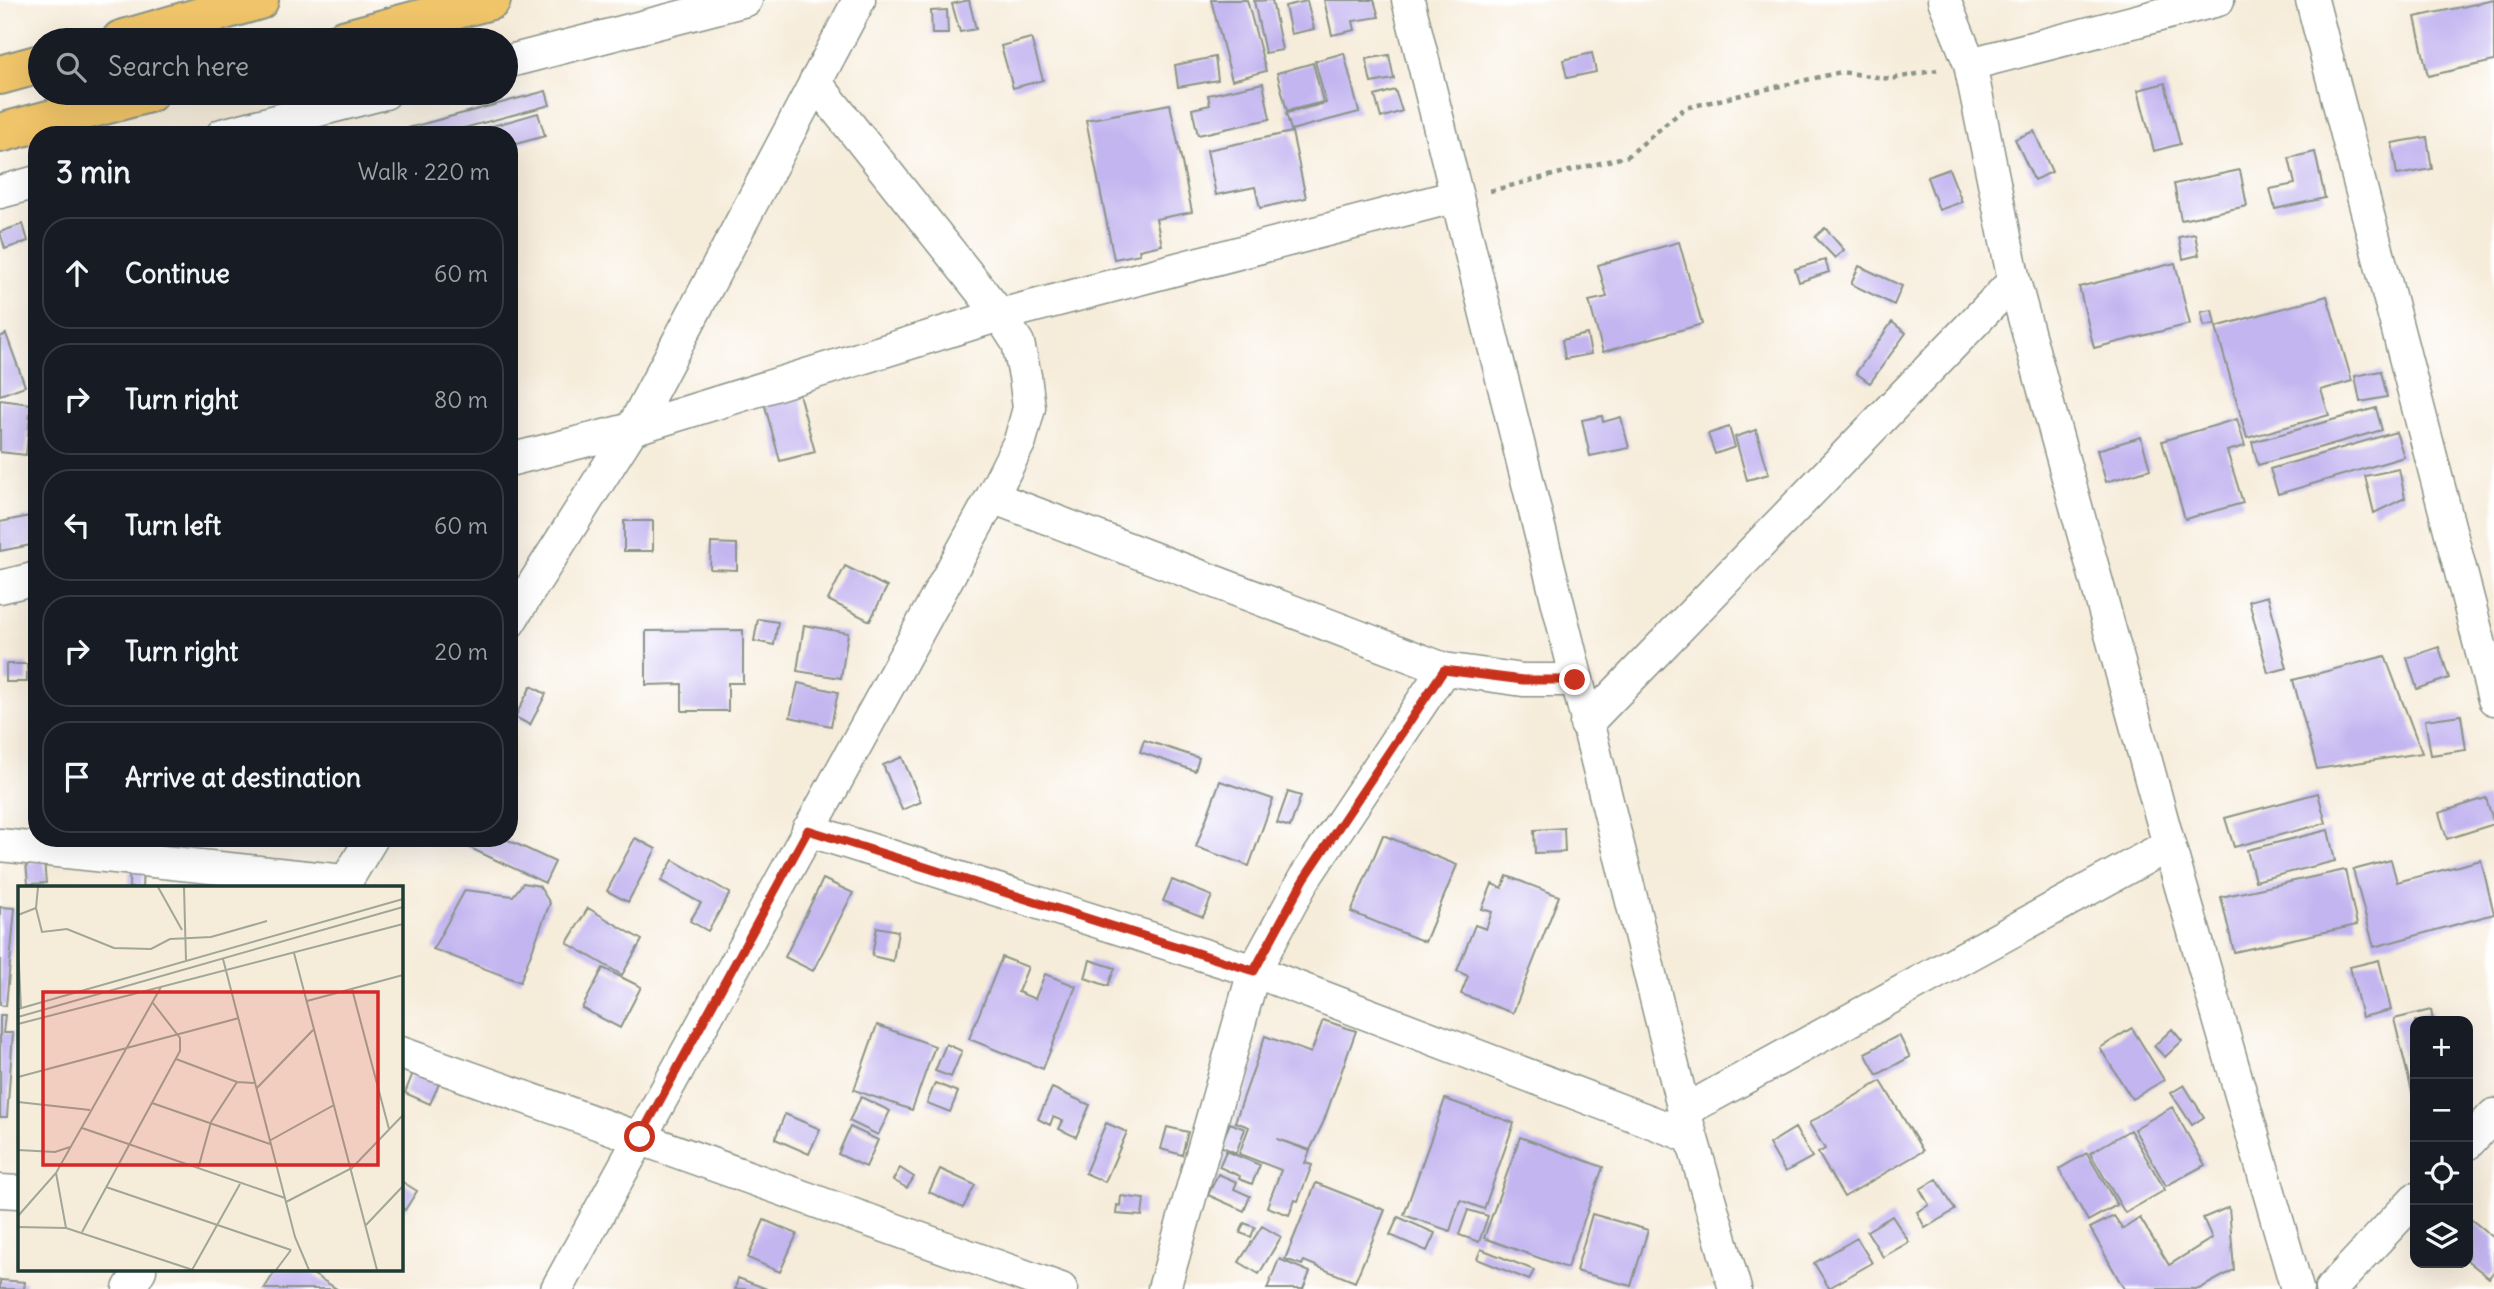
<!DOCTYPE html>
<meta charset="utf-8">
<style>
body{margin:0;font-family:Delius,sans-serif;background:#20242c;color:#f1f3f6}
.controls{position:absolute;right:21px;bottom:21px;display:grid;overflow:hidden;border-radius:14px;box-shadow:0 7px 28px #0002}
.controls button{width:63px;height:63px;display:grid;place-items:center;padding:0;border:0;border-bottom:2px solid #363941;background:#171b24;color:#f1f3f6;font:35px sans-serif}
.stop{position:absolute;width:21px;height:21px;margin:-16px;border:5px solid #c8321e;border-radius:50%;background:#fff}
.stop.end{background:#c8321e;border-color:#fff;box-shadow:0 2px 7px #0008}
.list{margin:0;padding:0;list-style:none}
h2{display:flex;justify-content:space-between;align-items:center;height:91px;margin:0;padding:0 28px;font-size:30px}
h2 small{font-size:23px;font-weight:400;color:#9ea1a6}
.list li{display:grid;grid-template-columns:46px 1fr auto;gap:21px;align-items:center;box-sizing:border-box;height:112px;margin:0 14px 14px;padding:0 14px;border:2px solid #363941;border-radius:28px}
.list b{display:block;font-size:26px;white-space:nowrap}
.list em{font-size:23px;font-style:normal;color:#9ea1a6}
.icon{flex:none;width:38px;height:38px;fill:none;stroke:currentColor;stroke-width:2;stroke-linecap:round;stroke-linejoin:round}
.map{position:relative;flex:none;width:2494px;height:1289px;overflow:hidden}
.search{position:absolute;background:#171b24;box-shadow:0 7px 28px #0002;left:28px;top:28px;width:490px;height:77px;display:flex;align-items:center;gap:18px;box-sizing:border-box;padding:0 24px;border-radius:38px;color:#9ea1a6;font-size:26px}
.panel{position:absolute;background:#171b24;box-shadow:0 7px 28px #0002;left:28px;top:126px;width:490px;height:721px;border-radius:28px}
.map>svg:first-child{display:block}
.building{fill:#c3b5f0}
.lines{fill:none;stroke-linecap:round;stroke-linejoin:round}
.street-casing{stroke:#8a9487;stroke-width:35}
.highway-casing{stroke:#8a9487;stroke-width:42}
.path{stroke:#8a9487;stroke-width:4.5;stroke-dasharray:5 5;stroke-linecap:butt}
.street{stroke:#fff;stroke-width:32}
.highway{stroke:#f0c469;stroke-width:38}
.route{stroke:#c8321e;stroke-width:9}
.inset-road{fill:none;stroke:#a0a698;stroke-width:2}
.view{fill:#d62828;fill-opacity:0.15;stroke:#d62828;stroke-width:3.5}
.inset-edge{fill:none;stroke:#1f3d34;stroke-width:3.5}
</style>
<div class="map">
<svg width="2494" height="1289" viewBox="0 0 2494 1289">
<rect width="100%" height="100%" fill="#fff"/>
<filter id="ink" filterUnits="userSpaceOnUse"><feTurbulence type="fractalNoise" baseFrequency=".0143" numOctaves="2"/><feDisplacementMap in="SourceGraphic" scale="14" xChannelSelector="R" yChannelSelector="G"/><feConvolveMatrix kernelMatrix="1 2 1 2 8 2 1 2 1" color-interpolation-filters="sRGB"/></filter>
<filter id="wash" filterUnits="userSpaceOnUse"><feTurbulence type="fractalNoise" baseFrequency=".00686" numOctaves="4" result="noise"/><feDisplacementMap in="SourceGraphic" scale="28" xChannelSelector="R" yChannelSelector="G"/><feGaussianBlur stdDeviation="1.57" result="paint"/><feColorMatrix in="noise" values="0 0 0 0 0 0 0 0 0 0 0 0 0 0 0 0 0 1.4 0 .05"/><feComposite in="paint" operator="in"/></filter>
<g filter="url(#wash)">
<rect width="100%" height="100%" fill="#f6ecda"/>
<g id="blocks">
<path class="building" d="M 969,0 L 976,29 L 960,32 L 952,4 Z
M 1211,0 L 1247,0 L 1266,71 L 1232,80 Z
M 1272,0 L 1282,50 L 1265,53 L 1254,1 Z
M 1324,0 L 1374,0 L 1379,17 L 1353,21 L 1355,30 L 1332,35 Z
M 2494,0 L 2494,61 L 2428,76 L 2415,17 Z
M 1307,1 L 1314,29 L 1291,34 L 1285,6 Z
M 947,10 L 948,34 L 932,34 L 931,11 Z
M 1031,38 L 1043,80 L 1013,88 L 1001,46 Z
M 1344,53 L 1359,112 L 1291,130 L 1286,113 L 1326,103 L 1315,61 Z
M 1592,53 L 1596,72 L 1567,78 L 1563,60 Z
M 1389,55 L 1394,79 L 1371,83 L 1366,59 Z
M 1215,57 L 1218,80 L 1178,87 L 1175,65 Z
M 1313,63 L 1323,102 L 1287,111 L 1277,73 Z
M 1263,83 L 1270,119 L 1198,135 L 1192,109 L 1210,105 L 1208,95 Z
M 2165,83 L 2180,144 L 2154,151 L 2138,90 Z
M 1395,90 L 1402,111 L 1381,118 L 1375,96 Z
M 546,91 L 550,105 L 438,135 L 410,135 L 408,128 Z
M 1170,104 L 1192,212 L 1156,219 L 1162,245 L 1139,250 L 1140,254 L 1114,259 L 1086,120 Z
M 538,113 L 545,136 L 509,146 L 509,135 L 472,135 L 472,132 Z
M 2034,131 L 2052,172 L 2034,180 L 2015,139 Z
M 1292,132 L 1306,198 L 1260,208 L 1255,187 L 1216,195 L 1207,150 Z
M 2427,137 L 2432,169 L 2397,175 L 2392,143 Z
M 2315,152 L 2325,198 L 2275,209 L 2270,189 L 2295,184 L 2289,158 Z
M 1949,169 L 1962,202 L 1939,210 L 1927,177 Z
M 2240,170 L 2247,206 L 2181,220 L 2174,184 Z
M 23,224 L 28,241 L 5,249 L 0,232 Z
M 1825,228 L 1844,250 L 1835,258 L 1815,237 Z
M 2195,234 L 2199,255 L 2183,259 L 2179,237 Z
M 1679,242 L 1702,324 L 1603,352 L 1589,301 L 1607,297 L 1598,265 Z
M 1825,260 L 1829,272 L 1799,282 L 1795,269 Z
M 2175,263 L 2190,324 L 2094,348 L 2079,287 Z
M 1859,266 L 1902,286 L 1894,305 L 1851,284 Z
M 2327,296 L 2352,381 L 2321,390 L 2329,415 L 2247,438 L 2216,327 Z
M 2212,310 L 2215,324 L 2204,326 L 2201,312 Z
M 1892,322 L 1906,333 L 1870,383 L 1856,373 Z
M 6,334 L 25,386 L 0,395 L 0,337 Z
M 1587,334 L 1591,354 L 1565,359 L 1562,340 Z
M 2381,371 L 2387,397 L 2360,402 L 2355,376 Z
M 798,390 L 815,452 L 780,461 L 763,399 Z
M 0,400 L 31,404 L 26,455 L 0,452 Z
M 2376,408 L 2382,430 L 2258,465 L 2252,442 Z
M 1602,416 L 1603,422 L 1621,417 L 1629,448 L 1590,456 L 1582,420 Z
M 2237,419 L 2245,446 L 2227,451 L 2243,503 L 2185,519 L 2162,441 Z
M 1729,427 L 1735,447 L 1715,454 L 1708,434 Z
M 1756,430 L 1769,474 L 1747,480 L 1735,437 Z
M 2396,432 L 2404,457 L 2278,494 L 2270,469 Z
M 2141,437 L 2150,469 L 2106,482 L 2097,450 Z
M 2399,469 L 2405,498 L 2374,513 L 2365,476 Z
M 30,516 L 36,544 L 0,551 L 0,522 Z
M 624,521 L 653,521 L 653,551 L 624,551 Z
M 711,543 L 737,544 L 737,570 L 710,569 Z
M 845,566 L 887,587 L 870,621 L 828,600 Z
M 2268,596 L 2287,668 L 2268,673 L 2249,601 Z
M 758,619 L 778,622 L 774,645 L 754,641 Z
M 804,625 L 848,633 L 841,678 L 797,671 Z
M 743,630 L 743,683 L 728,683 L 728,711 L 682,711 L 682,684 L 646,685 L 646,631 Z
M 2439,647 L 2449,678 L 2417,689 L 2407,658 Z
M 2385,656 L 2422,753 L 2317,769 L 2293,680 Z
M 6,664 L 27,664 L 27,682 L 6,682 Z
M 798,683 L 838,692 L 831,726 L 790,717 Z
M 531,686 L 546,694 L 530,725 L 515,717 Z
M 2461,715 L 2466,750 L 2431,755 L 2425,720 Z
M 1144,740 L 1199,758 L 1195,771 L 1140,752 Z
M 902,757 L 921,802 L 902,810 L 883,765 Z
M 1220,781 L 1273,799 L 1249,866 L 1196,847 Z
M 1288,792 L 1301,796 L 1290,827 L 1277,823 Z
M 2318,793 L 2326,823 L 2234,847 L 2225,818 Z
M 2486,798 L 2494,824 L 2447,839 L 2439,813 Z
M 1564,828 L 1565,852 L 1535,853 L 1534,830 Z
M 2328,830 L 2335,861 L 2255,881 L 2247,850 Z
M 1383,835 L 1457,865 L 1425,942 L 1351,912 Z
M 449,838 L 504,838 L 555,862 L 545,883 Z
M 635,838 L 656,849 L 628,902 L 607,891 Z
M 673,860 L 730,893 L 708,931 L 690,921 L 701,903 L 661,881 Z
M 2391,860 L 2397,882 L 2481,860 L 2494,914 L 2374,947 L 2353,870 Z
M 44,861 L 46,883 L 28,884 L 26,863 Z
M 130,863 L 143,864 L 142,888 L 129,888 Z
M 2345,870 L 2357,925 L 2234,952 L 2221,897 Z
M 1507,876 L 1559,896 L 1513,1013 L 1461,994 L 1468,976 L 1457,971 L 1475,925 L 1486,929 L 1492,912 L 1482,909 L 1492,884 L 1502,888 Z
M 823,879 L 853,893 L 813,971 L 785,957 Z
M 1172,880 L 1212,896 L 1203,917 L 1163,901 Z
M 523,883 L 539,886 L 550,903 L 520,982 L 433,949 L 465,890 L 513,896 Z
M 0,907 L 15,908 L 6,1006 L 0,1005 Z
M 588,908 L 642,940 L 622,975 L 567,943 Z
M 877,927 L 898,931 L 893,961 L 872,956 Z
M 1002,957 L 1028,967 L 1018,992 L 1035,999 L 1045,974 L 1076,986 L 1043,1069 L 969,1039 Z
M 1090,960 L 1115,968 L 1108,986 L 1085,978 Z
M 2379,960 L 2391,1010 L 2362,1017 L 2350,967 Z
M 603,968 L 641,987 L 620,1028 L 582,1008 Z
M 2431,1010 L 2433,1021 L 2415,1021 L 2414,1100 L 2394,1019 Z
M 0,1015 L 5,1015 L 3,1033 L 13,1033 L 7,1117 L 0,1117 Z
M 1323,1020 L 1356,1031 L 1323,1123 L 1310,1150 L 1277,1139 L 1310,1151 L 1305,1163 L 1312,1165 L 1298,1201 L 1295,1200 L 1289,1215 L 1267,1207 L 1281,1170 L 1239,1154 L 1249,1127 L 1235,1122 L 1265,1036 L 1311,1053 Z
M 877,1025 L 935,1046 L 912,1110 L 854,1090 Z
M 2132,1028 L 2164,1080 L 2132,1099 L 2100,1048 Z
M 2172,1029 L 2182,1041 L 2165,1057 L 2154,1046 Z
M 1899,1035 L 1910,1057 L 1877,1075 L 1865,1053 Z
M 946,1044 L 962,1051 L 951,1077 L 935,1071 Z
M 413,1073 L 439,1084 L 430,1104 L 405,1093 Z
M 1881,1081 L 1923,1151 L 1844,1197 L 1818,1153 L 1825,1149 L 1809,1123 Z
M 935,1083 L 958,1092 L 950,1112 L 927,1103 Z
M 2184,1085 L 2204,1117 L 2192,1125 L 2171,1093 Z
M 1052,1088 L 1090,1105 L 1076,1137 L 1059,1129 L 1063,1121 L 1053,1117 L 1050,1125 L 1038,1119 Z
M 861,1097 L 890,1111 L 878,1135 L 849,1121 Z
M 1445,1099 L 1514,1123 L 1484,1209 L 1460,1200 L 1450,1231 L 1404,1215 Z
M 2172,1107 L 2205,1165 L 2166,1186 L 2134,1129 Z
M 785,1114 L 820,1129 L 809,1154 L 775,1139 Z
M 1106,1123 L 1127,1132 L 1105,1182 L 1085,1173 Z
M 1230,1123 L 1245,1129 L 1236,1153 L 1220,1146 Z
M 850,1127 L 878,1140 L 866,1167 L 838,1154 Z
M 1167,1127 L 1188,1132 L 1182,1155 L 1161,1149 Z
M 1795,1128 L 1812,1157 L 1785,1172 L 1769,1144 Z
M 2130,1130 L 2165,1190 L 2125,1213 L 2090,1153 Z
M 1520,1137 L 1603,1167 L 1567,1268 L 1484,1238 Z
M 1226,1151 L 1260,1165 L 1252,1184 L 1239,1179 L 1240,1176 L 1219,1167 Z
M 2087,1153 L 2117,1205 L 2088,1221 L 2059,1169 Z
M 900,1168 L 914,1177 L 907,1188 L 893,1180 Z
M 940,1169 L 975,1185 L 963,1208 L 929,1192 Z
M 1218,1174 L 1237,1182 L 1234,1189 L 1250,1196 L 1244,1211 L 1208,1195 Z
M 1937,1179 L 1955,1210 L 1925,1228 L 1917,1212 L 1929,1205 L 1920,1189 Z
M 401,1181 L 417,1191 L 405,1210 L 401,1207 Z
M 1316,1183 L 1385,1210 L 1355,1282 L 1304,1261 L 1302,1265 L 1285,1259 Z
M 1121,1196 L 1144,1199 L 1142,1216 L 1116,1214 L 1117,1205 L 1120,1206 Z
M 2229,1207 L 2234,1270 L 2199,1289 L 2124,1289 L 2090,1228 L 2114,1216 L 2123,1229 L 2140,1218 L 2169,1265 L 2212,1238 L 2203,1218 Z
M 1468,1210 L 1488,1216 L 1479,1242 L 1459,1235 Z
M 1592,1214 L 1648,1230 L 1631,1286 L 1576,1271 Z
M 1892,1216 L 1909,1242 L 1883,1257 L 1867,1231 Z
M 1398,1217 L 1435,1233 L 1427,1251 L 1390,1235 Z
M 2468,1217 L 2494,1238 L 2494,1271 L 2489,1278 L 2468,1261 Z
M 764,1220 L 797,1234 L 780,1272 L 748,1258 Z
M 1244,1223 L 1255,1227 L 1251,1237 L 1240,1233 Z
M 1262,1226 L 1281,1237 L 1259,1274 L 1239,1262 Z
M 1857,1238 L 1872,1263 L 1829,1288 L 1814,1263 Z
M 1481,1249 L 1534,1270 L 1529,1280 L 1477,1259 Z
M 1279,1259 L 1310,1272 L 1303,1289 L 1267,1289 Z
M 276,1270 L 306,1270 L 337,1289 L 264,1289 Z
M 738,1278 L 767,1289 L 735,1289 Z
M 0,1280 L 25,1282 L 24,1289 L 0,1289 Z"/>
</g>
</g>
<g filter="url(#ink)">
<use href="#blocks" fill-opacity="0" stroke="#8a9487" stroke-width="2"/>
<g class="lines">
<defs>
<path id="street" d="M 1408,0 L 1684,1111 L 1735,1289
M 1944,0 L 1970,64 L 2014,281 L 2169,845 L 2297,1289
M 2312,0 L 2494,699
M 506,62 L 746,0
M 1970,64 L 2218,0
M 222,135 L 385,93
M 0,192 L 37,182
M 509,460 L 632,429 L 1000,315 L 1457,196
M 992,497 L 1444,669 L 1523,680 L 1575,680
M 0,587 L 37,578
M 509,623 L 632,429 L 859,0
M 1586,724 L 2014,281
M 808,830 L 1254,971 L 1691,1137
M 0,845 L 345,881
M 342,888 L 372,838
M 401,1053 L 1061,1289
M 1684,1111 L 2169,845
M 2468,1143 L 2494,1115
M 0,1191 L 19,1192
M 129,1289 L 140,1270
M 557,1289 L 992,497 L 1020,441 L 1029,408 L 1025,376 L 1018,343 L 1000,315 L 815,82
M 1164,1289 L 1254,971 L 1304,879 L 1444,669
M 2331,1289 L 2415,1199"/>
<path id="highway" d="M 121,40 L 259,0
M 343,40 L 491,0
M 0,75 L 40,64
M 0,133 L 149,93"/>
</defs>
<use href="#street" class="street-casing"/>
<use href="#highway" class="highway-casing"/>
<path class="path" d="M 1490,191 L 1628,156 L 1685,108 L 1841,72 L 1891,79 L 1937,70"/>
<use href="#street" class="street"/>
<use href="#highway" class="highway"/>
</g>
</g>
<g class="lines" filter="url(#ink)">
<path class="route" d="M 640,1137 L 808,830 L 1254,971 L 1304,879 L 1444,670 L 1523,680 L 1575,680"/>
</g>
<g transform="translate(18 886)">
<rect width="385" height="385" fill="#f6ecda"/>
<path class="inset-road" d="M 140,1 L 164,44M 166,1 L 168,75M 18,22 L 24,46 L 49,43 L 96,62 L 133,63 L 152,53 L 193,51 L 249,35M 0,29 L 18,22 L 20,1M 0,59 L 3,122M 276,67 L 359,384M 205,73 L 277,351 L 291,384M 334,103 L 371,243M 289,115 L 385,89M 0,123 L 385,13M 0,131 L 385,21M 0,138 L 385,38M 158,173 L 219,196 L 236,197M 0,191 L 221,132M 238,203 L 295,144M 0,216 L 72,224M 134,217 L 252,258M 64,242 L 267,312M 251,255 L 316,219M 0,264 L 37,266 L 52,261M 180,283 L 193,236 L 219,196M 38,287 L 48,342 L 175,384M 88,301 L 273,364M 268,316 L 334,282 L 385,229M 0,330 L 38,287 L 143,101M 348,339 L 385,300M 0,341 L 48,342M 64,346 L 162,165 L 162,152 L 135,117M 174,384 L 222,298M 258,384 L 273,364"/>
<path class="view" d="M 25,106 L 360,106 L 360,279 L 25,279 Z"/>
<rect width="385" height="385" class="inset-edge"/>
</g>
</svg>
<div class="controls">
<button>+</button>
<button>−</button>
<button><svg class="icon" aria-label="locate" viewBox="0 0 24 24"><circle cx="12" cy="12" r="6"/><path d="M12 2v4M12 18v4M2 12h4M18 12h4"/></svg></button>
<button><svg class="icon" aria-label="layers" viewBox="0 0 24 24"><path d="M12 4l9 5-9 5-9-5zM3 14l9 5 9-5"/></svg></button>
</div>
<div class="stop" style="left:640px;top:1137px"></div>
<div class="stop end" style="left:1575px;top:680px"></div>
<div class="search"><svg class="icon" aria-label="search" viewBox="0 0 24 24"><circle cx="10" cy="10" r="6"/><path d="M15 15l6 6"/></svg>Search here</div>
<section class="panel">
<h2>3 min<small>Walk · 220 m</small></h2>
<ul class="list">
<li><svg class="icon" aria-label="ahead" viewBox="0 0 24 24"><path d="M12 20V5M6 11l6-6 6 6"/></svg><div><b>Continue</b></div><em>60 m</em></li>
<li><svg class="icon" aria-label="right" viewBox="0 0 24 24"><path d="M7 20v-9h11M14 6l5 5-5 5"/></svg><div><b>Turn right</b></div><em>80 m</em></li>
<li><svg class="icon" aria-label="left" viewBox="0 0 24 24"><path d="M17 20v-9H6M10 6l-5 5 5 5"/></svg><div><b>Turn left</b></div><em>60 m</em></li>
<li><svg class="icon" aria-label="right" viewBox="0 0 24 24"><path d="M7 20v-9h11M14 6l5 5-5 5"/></svg><div><b>Turn right</b></div><em>20 m</em></li>
<li><svg class="icon" aria-label="arrive" viewBox="0 0 24 24"><path d="M6 21V4h12l-3 4 3 4H6"/></svg><div><b>Arrive at destination</b></div></li>
</ul>
</section>
</div>
